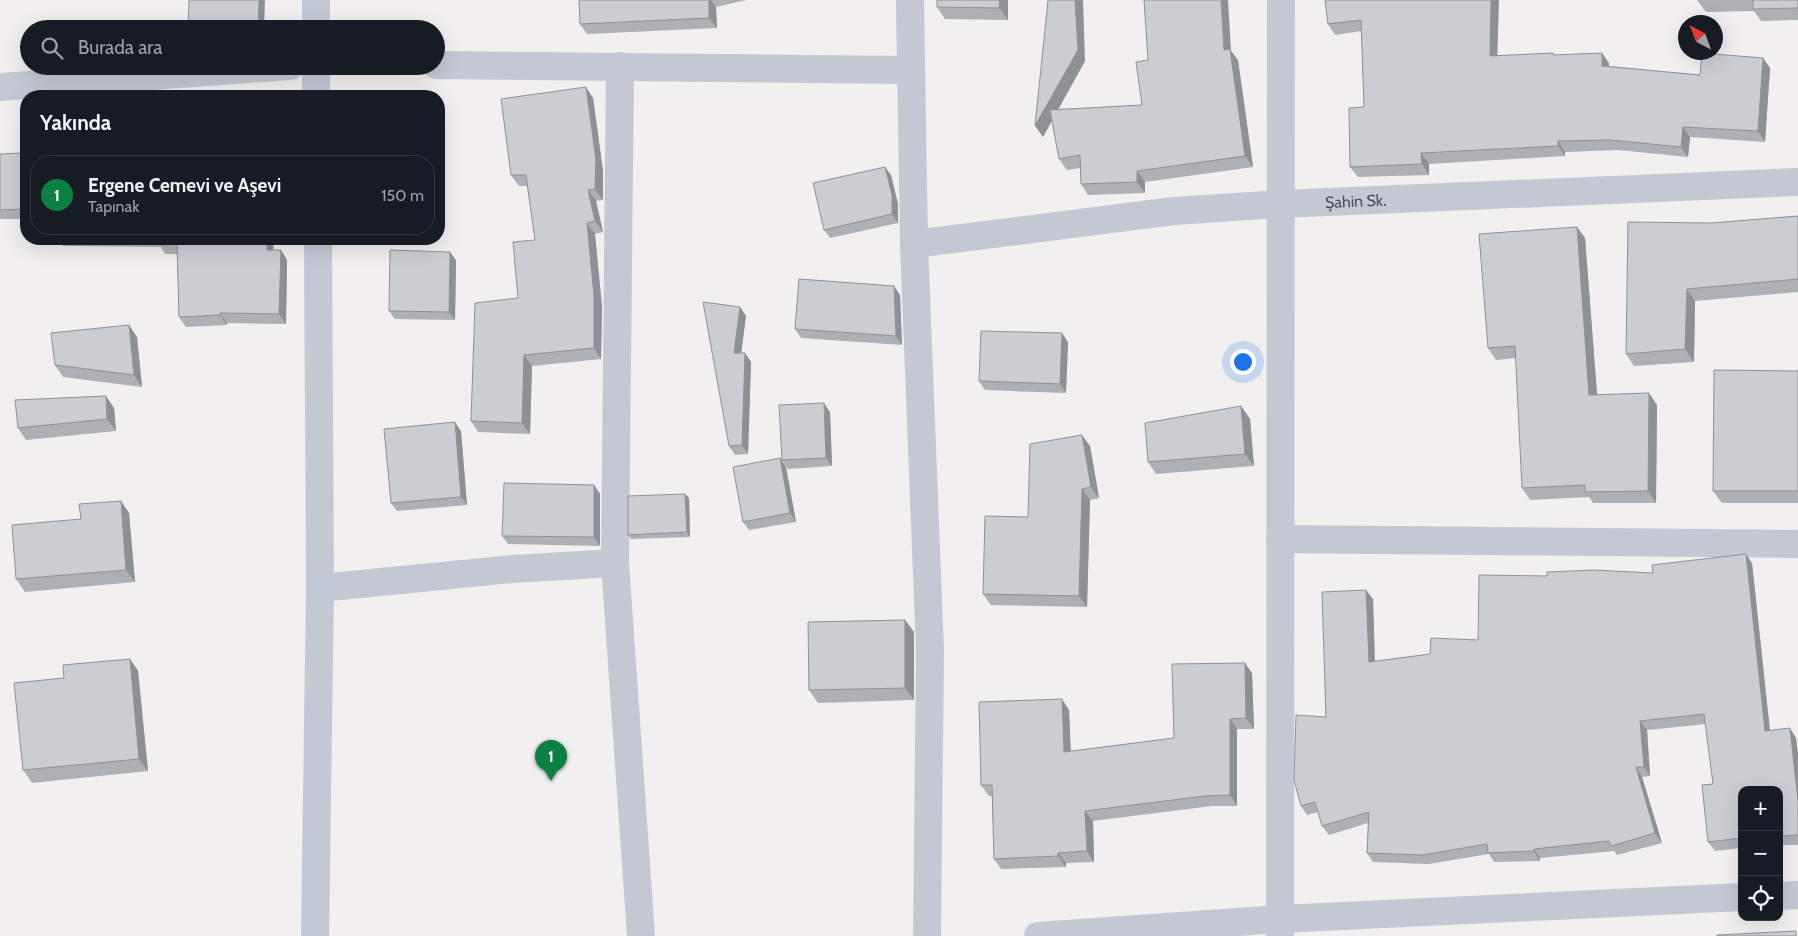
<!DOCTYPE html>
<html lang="tr">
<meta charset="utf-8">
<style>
body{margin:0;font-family:Cabin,sans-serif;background:#242831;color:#f1f3f6}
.controls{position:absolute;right:15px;bottom:15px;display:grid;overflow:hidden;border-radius:10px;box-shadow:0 5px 20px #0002}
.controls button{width:45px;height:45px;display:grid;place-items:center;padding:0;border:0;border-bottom:1px solid #363941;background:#171b24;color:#f1f3f6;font:25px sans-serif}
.compass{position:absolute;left:1678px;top:15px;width:45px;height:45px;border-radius:50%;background:#171b24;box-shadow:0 5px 20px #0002;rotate:319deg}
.you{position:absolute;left:1242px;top:361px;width:18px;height:18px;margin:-12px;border:4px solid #fff;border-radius:50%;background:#1a73e8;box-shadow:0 0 0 8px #1a73e833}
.badge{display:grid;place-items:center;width:32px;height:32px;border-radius:50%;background:#0b8043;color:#fff;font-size:16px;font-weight:700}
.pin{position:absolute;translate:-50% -41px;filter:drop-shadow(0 1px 2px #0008)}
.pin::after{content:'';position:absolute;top:26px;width:18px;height:15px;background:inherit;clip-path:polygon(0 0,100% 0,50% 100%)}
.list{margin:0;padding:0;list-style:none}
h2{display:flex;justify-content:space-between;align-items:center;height:65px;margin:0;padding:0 20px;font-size:21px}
h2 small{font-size:16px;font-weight:400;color:#9ea1a6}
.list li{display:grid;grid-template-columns:32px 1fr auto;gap:15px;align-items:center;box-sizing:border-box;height:80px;margin:0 10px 10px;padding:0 10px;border:1px solid #363941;border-radius:20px}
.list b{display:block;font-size:19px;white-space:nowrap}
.list p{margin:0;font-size:16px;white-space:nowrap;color:#9ea1a6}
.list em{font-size:16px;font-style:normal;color:#9ea1a6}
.icon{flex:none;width:28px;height:28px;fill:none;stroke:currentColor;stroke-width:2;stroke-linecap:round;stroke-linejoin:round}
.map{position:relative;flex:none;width:1798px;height:936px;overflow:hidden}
.search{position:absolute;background:#171b24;box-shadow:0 5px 20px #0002;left:20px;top:20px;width:425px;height:55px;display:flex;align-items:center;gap:12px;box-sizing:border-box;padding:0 18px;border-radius:28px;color:#9ea1a6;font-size:19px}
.panel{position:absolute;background:#171b24;box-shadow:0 5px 20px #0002;left:20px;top:90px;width:425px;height:155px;border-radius:20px}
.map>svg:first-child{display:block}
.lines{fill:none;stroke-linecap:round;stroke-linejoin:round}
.street{stroke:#c4c8d2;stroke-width:28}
.secondary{stroke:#c3c8d5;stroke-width:28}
.wall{fill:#afb0b5}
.shaded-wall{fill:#8f9093}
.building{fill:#cccdd2;stroke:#8f9093}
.labels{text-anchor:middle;stroke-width:4;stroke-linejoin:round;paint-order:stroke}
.street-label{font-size:16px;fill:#494e59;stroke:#fff}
</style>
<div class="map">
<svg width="1798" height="936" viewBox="0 0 1798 936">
<rect width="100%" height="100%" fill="#f1efef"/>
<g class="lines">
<g class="street">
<path d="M 910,0 L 914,244 L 930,651 L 927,936"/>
<path d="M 436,65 L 911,70"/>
<path d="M 620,66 L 615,563 L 641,936"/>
<path d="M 0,87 L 290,66"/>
<path id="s1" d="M 914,244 L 1174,211 L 1281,204 L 1798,182"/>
<path d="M 1280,539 L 1798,544"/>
<path d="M 320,588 L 512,569 L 615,563"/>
<path d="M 1779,896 L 1798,895"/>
<path d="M 1038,936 L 1280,919 L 1742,897"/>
<path d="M 1280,936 L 1281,0"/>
</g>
<path class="secondary" d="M 316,29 L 316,0
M 316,66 L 316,96
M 315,936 L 320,588 L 318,239"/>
</g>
<path class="wall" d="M 579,0 L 746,0 L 716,7 L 717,28 L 587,34 L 580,24 Z
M 937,0 L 1008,0 L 1008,20 L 945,19 L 937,7 Z
M 1048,0 L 1085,61 L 1058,109 L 1142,105 L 1231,51 L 1238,60 L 1253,167 L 1145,182 L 1145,193 L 1088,195 L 1081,184 L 1080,168 L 1067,170 L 1059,159 L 1052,120 L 1043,137 Z
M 1325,0 L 1498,56 L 1553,53 L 1555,55 L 1609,63 L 1609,66 L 1700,75 L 1763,58 L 1770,68 L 1765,142 L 1690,137 L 1688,157 L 1618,150 L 1565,152 L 1565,156 L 1429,164 L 1429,175 L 1358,177 L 1350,167 L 1364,107 L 1361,31 L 1335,35 L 1328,24 Z
M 1697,0 L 1798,0 L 1798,20 L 1761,21 L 1754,11 L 1706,12 Z
M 593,98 L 603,171 L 603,200 L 596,201 L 603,232 L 595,234 L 602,307 L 601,359 L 532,366 L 530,434 L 478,432 L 471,421 L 518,298 L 535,240 L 527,186 L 519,186 L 511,175 Z
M 0,154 L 26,160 L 26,219 L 0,219 Z
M 891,175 L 898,204 L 898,223 L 830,238 L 824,230 Z
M 1798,216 L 1798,292 L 1695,301 L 1694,362 L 1634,366 L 1626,354 L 1711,223 Z
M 1577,227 L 1585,238 L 1597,395 L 1657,405 L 1656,503 L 1593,503 L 1589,497 L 1530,500 L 1522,488 L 1516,358 L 1496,360 L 1488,348 Z
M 58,239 L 273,239 L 273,250 L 281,250 L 287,260 L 286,324 L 227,323 L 227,325 L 186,327 L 179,317 L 177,254 L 165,254 L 161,247 L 63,246 Z
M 456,260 L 455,320 L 395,319 L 389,311 Z
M 900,295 L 902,345 L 801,338 L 795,329 Z
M 740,307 L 746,316 L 741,353 L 745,353 L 751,362 L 748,454 L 735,455 L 729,446 Z
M 137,337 L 142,387 L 63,377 L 55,365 Z
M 1068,342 L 1066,393 L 985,390 L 979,381 Z
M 1798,371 L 1798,503 L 1722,503 L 1713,491 Z
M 1241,406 L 1250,419 L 1254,466 L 1156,474 L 1148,462 Z
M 114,408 L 116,431 L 26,440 L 18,428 Z
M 830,412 L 832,466 L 788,469 L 782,460 Z
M 461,431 L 467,505 L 397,511 L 391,503 Z
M 1090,446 L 1099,498 L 1090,500 L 1087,607 L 991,605 L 983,594 L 1028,517 Z
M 780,458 L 786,467 L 796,522 L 749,530 L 743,522 Z
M 594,485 L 600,494 L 600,546 L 508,544 L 502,536 Z
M 689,498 L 690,537 L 631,539 L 628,535 Z
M 121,501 L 129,513 L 135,582 L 25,592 L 16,579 L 81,519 Z
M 1752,563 L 1770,731 L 1796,738 L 1798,754 L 1798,845 L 1779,845 L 1779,790 L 1742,790 L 1742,848 L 1715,851 L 1708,842 L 1713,784 L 1706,724 L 1647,730 L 1650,776 L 1642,777 L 1662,843 L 1617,855 L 1614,851 L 1540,858 L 1540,861 L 1494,862 L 1489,854 L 1429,864 L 1373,862 L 1367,853 L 1368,823 L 1329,835 L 1322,826 L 1318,812 L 1307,815 L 1301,806 L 1326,717 L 1373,599 L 1375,661 L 1430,654 L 1478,640 L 1547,576 L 1653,573 Z
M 905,620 L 914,632 L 914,700 L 818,703 L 809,690 Z
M 130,659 L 138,671 L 148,771 L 32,783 L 23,770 L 64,678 Z
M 1252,673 L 1254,729 L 1237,729 L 1237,806 L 1212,806 L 1093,821 L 1094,862 L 1066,863 L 1066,867 L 1001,869 L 994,859 L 992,796 L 989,796 L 981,785 L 1069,710 L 1071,751 L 1174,738 Z"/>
<path class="shaded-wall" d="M 259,0 L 265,0 L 264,29 L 258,29 Z
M 709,0 L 711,0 L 716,7 L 717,28 L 709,18 Z
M 1000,0 L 1008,0 L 1008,20 L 999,8 Z
M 1075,0 L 1083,0 L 1085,61 L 1043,137 L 1035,126 Z
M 1221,0 L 1228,0 L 1231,51 L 1238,60 L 1253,167 L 1245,156 L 1224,50 Z
M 1491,0 L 1499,0 L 1497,67 L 1490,56 Z
M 1602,53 L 1609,63 L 1609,76 L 1602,66 Z
M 1763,58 L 1770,68 L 1765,142 L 1758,131 Z
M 586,87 L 593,98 L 603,171 L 603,200 L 595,189 Z
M 1683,127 L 1690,137 L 1688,157 L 1681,147 Z
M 1558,141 L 1565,152 L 1565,156 L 1558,146 Z
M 22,153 L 26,160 L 26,179 L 22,173 Z
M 1421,153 L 1429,164 L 1429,175 L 1422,164 Z
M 885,167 L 891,175 L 898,204 L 898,223 L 892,214 Z
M 1137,171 L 1145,182 L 1145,193 L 1137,182 Z
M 588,190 L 596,201 L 603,232 L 595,221 Z
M 587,223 L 595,234 L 602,307 L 601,359 L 594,348 Z
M 1577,227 L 1585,238 L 1598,406 L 1589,395 Z
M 267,239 L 273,239 L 274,260 L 267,250 Z
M 281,250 L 287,260 L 286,324 L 279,314 Z
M 450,252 L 456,260 L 455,320 L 449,312 Z
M 894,286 L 900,295 L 902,345 L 896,336 Z
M 1687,289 L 1695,301 L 1694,362 L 1685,349 Z
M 740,307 L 746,316 L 740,362 L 734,353 Z
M 220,313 L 227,323 L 227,325 L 220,315 Z
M 129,325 L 137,337 L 142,387 L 134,375 Z
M 1062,333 L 1068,342 L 1066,393 L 1060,384 Z
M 745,353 L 751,362 L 748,454 L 742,445 Z
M 524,355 L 532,366 L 530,434 L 522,423 Z
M 1649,393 L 1657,405 L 1656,503 L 1648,491 Z
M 106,396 L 114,408 L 116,431 L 107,419 Z
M 824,403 L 830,412 L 832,466 L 826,458 Z
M 1241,406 L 1250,419 L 1254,466 L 1245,454 Z
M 455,422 L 461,431 L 467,505 L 461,497 Z
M 1082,435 L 1090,446 L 1099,498 L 1091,487 Z
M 780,458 L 786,467 L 796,522 L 790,513 Z
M 594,485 L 600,494 L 600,546 L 594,537 Z
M 1082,489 L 1090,500 L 1087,607 L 1079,596 Z
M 685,494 L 689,498 L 690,537 L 687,532 Z
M 121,501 L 129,513 L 135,582 L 126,570 Z
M 1746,554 L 1752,563 L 1771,741 L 1765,731 Z
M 1366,590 L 1373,599 L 1375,671 L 1369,662 Z
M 905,620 L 914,632 L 914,700 L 905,688 Z
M 130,659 L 138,671 L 148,771 L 139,759 Z
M 1245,663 L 1252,673 L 1254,729 L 1246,718 Z
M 1062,699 L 1069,710 L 1071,763 L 1064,752 Z
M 1230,719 L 1237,729 L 1237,806 L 1230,795 Z
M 1640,721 L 1647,730 L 1650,776 L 1644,767 Z
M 1790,728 L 1796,738 L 1798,754 L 1798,801 Z
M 1636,767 L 1642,777 L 1662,843 L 1655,833 Z
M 1085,811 L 1093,821 L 1094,862 L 1087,851 Z
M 1534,849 L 1540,858 L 1540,861 L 1534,851 Z
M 1058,853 L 1066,863 L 1066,867 L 1058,856 Z"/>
<path class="building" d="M 189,0 L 259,0 L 258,29 L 188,29 Z
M 579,0 L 709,0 L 709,18 L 580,24 Z
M 937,0 L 1000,0 L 999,8 L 937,7 Z
M 1048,0 L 1075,0 L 1078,50 L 1035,126 Z
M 1144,0 L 1221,0 L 1224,50 L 1230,49 L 1245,156 L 1137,171 L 1137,182 L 1081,184 L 1080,155 L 1059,159 L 1050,110 L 1142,105 L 1136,62 L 1148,60 Z
M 1325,0 L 1491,0 L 1490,56 L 1553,53 L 1553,55 L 1602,53 L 1602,66 L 1700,75 L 1702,53 L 1763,58 L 1758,131 L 1683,127 L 1681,147 L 1611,140 L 1558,141 L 1558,146 L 1421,153 L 1422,164 L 1350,167 L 1349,108 L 1364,107 L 1361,20 L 1328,24 Z
M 1753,0 L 1798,0 L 1798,8 L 1753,9 Z
M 586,87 L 596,160 L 595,189 L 588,190 L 595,221 L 587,223 L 594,296 L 594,348 L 524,355 L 522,423 L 471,421 L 475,303 L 518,298 L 513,242 L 535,240 L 526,175 L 511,175 L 501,99 Z
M 22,153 L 22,173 L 26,173 L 26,209 L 0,210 L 0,154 Z
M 885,167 L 892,195 L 892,214 L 824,230 L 813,183 Z
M 1798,216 L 1798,279 L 1687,289 L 1685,349 L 1626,354 L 1628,222 L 1711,223 Z
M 1577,227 L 1589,395 L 1649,393 L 1648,491 L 1585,492 L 1585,485 L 1522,488 L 1515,346 L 1488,348 L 1479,234 Z
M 158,239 L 267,239 L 267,250 L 281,250 L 279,314 L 220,313 L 220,315 L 179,317 L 177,244 L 159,244 Z
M 390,250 L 450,252 L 449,312 L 389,311 Z
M 799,279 L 894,286 L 896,336 L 795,329 Z
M 703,302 L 740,307 L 734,353 L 745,353 L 742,445 L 729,446 Z
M 129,325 L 134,375 L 55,365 L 51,333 Z
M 981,331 L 1062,333 L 1060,384 L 979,381 Z
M 1714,370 L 1798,371 L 1798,491 L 1713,491 Z
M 106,396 L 107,419 L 18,428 L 15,400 Z
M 824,403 L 826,458 L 782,460 L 779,405 Z
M 1241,406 L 1245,454 L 1148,462 L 1145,423 Z
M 455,422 L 461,497 L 391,503 L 384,429 Z
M 1082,435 L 1091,487 L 1082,489 L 1079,596 L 983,594 L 985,516 L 1028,517 L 1030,444 Z
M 780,458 L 790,513 L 743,522 L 733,467 Z
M 504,483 L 594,485 L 594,537 L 502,536 Z
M 685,494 L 687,532 L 628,535 L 628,496 Z
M 121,501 L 126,570 L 16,579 L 12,525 L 81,519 L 79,504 Z
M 1746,554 L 1765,731 L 1790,728 L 1798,801 L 1798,835 L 1779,836 L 1779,790 L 1742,790 L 1742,838 L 1708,842 L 1702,785 L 1713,784 L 1704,714 L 1640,721 L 1644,767 L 1636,767 L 1655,833 L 1611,846 L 1609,841 L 1534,849 L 1534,851 L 1488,853 L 1487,844 L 1422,855 L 1367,853 L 1369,812 L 1322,826 L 1315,802 L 1301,806 L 1294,780 L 1296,715 L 1326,717 L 1322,592 L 1366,590 L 1369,662 L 1430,654 L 1431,638 L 1478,640 L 1479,575 L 1547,576 L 1547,572 L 1594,570 L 1653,573 L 1652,565 Z
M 905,620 L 905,688 L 809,690 L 808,622 Z
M 130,659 L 139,759 L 23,770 L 14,683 L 64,678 L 63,665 Z
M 1245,663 L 1246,718 L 1230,719 L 1230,795 L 1205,796 L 1085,811 L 1087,851 L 1058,853 L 1058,856 L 994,859 L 992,785 L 981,785 L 979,702 L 1062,699 L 1064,752 L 1174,738 L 1172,664 Z
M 1796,931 L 1796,936 L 1717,936 L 1717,935 Z"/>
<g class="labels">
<g class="street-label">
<text dy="6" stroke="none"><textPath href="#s1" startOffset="444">Şahin Sk.</textPath></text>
</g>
</g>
</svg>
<div class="controls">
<button>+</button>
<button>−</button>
<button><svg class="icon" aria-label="locate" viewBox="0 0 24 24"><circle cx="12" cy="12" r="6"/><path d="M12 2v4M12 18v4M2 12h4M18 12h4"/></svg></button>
</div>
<svg class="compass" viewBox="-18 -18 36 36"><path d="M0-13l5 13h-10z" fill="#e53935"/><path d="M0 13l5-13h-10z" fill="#9ea1a6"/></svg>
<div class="you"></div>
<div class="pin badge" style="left:551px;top:781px">1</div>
<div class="search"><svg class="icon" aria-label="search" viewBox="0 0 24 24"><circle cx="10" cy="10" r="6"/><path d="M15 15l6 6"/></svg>Burada ara</div>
<section class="panel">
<h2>Yakında<small></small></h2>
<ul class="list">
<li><span class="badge">1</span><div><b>Ergene Cemevi ve Aşevi</b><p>Tapınak</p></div><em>150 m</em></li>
</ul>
</section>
</div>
